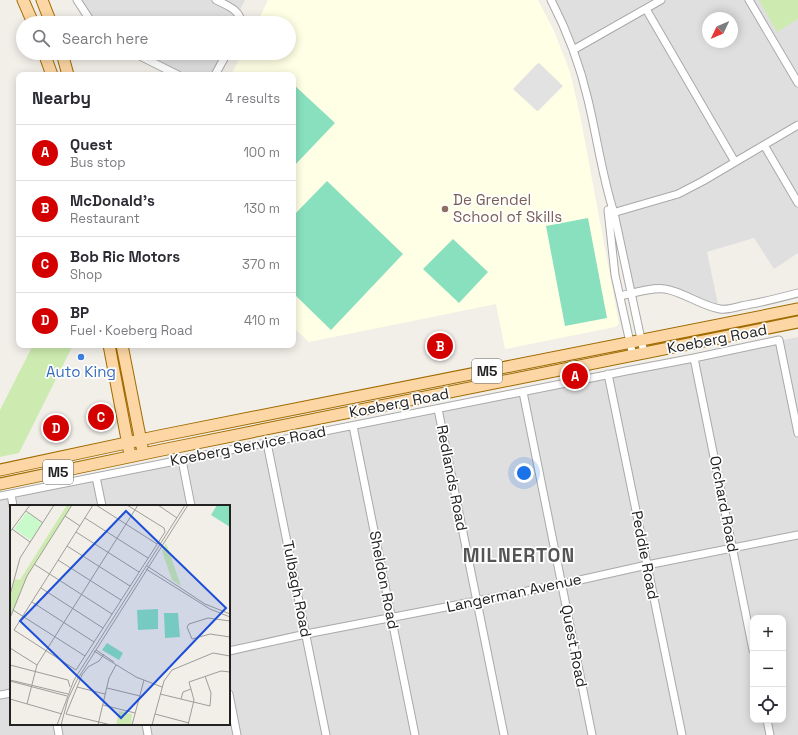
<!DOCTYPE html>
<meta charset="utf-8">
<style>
body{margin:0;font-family:"Space Grotesk",sans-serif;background:#f2f2f3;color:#2b2b33}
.controls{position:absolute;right:12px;bottom:12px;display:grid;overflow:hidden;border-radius:8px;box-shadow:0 2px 10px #0003}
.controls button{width:36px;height:36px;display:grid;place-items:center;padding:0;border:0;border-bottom:1px solid #e1e1e2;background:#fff;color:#2b2b33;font:20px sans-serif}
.compass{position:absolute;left:702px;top:12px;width:36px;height:36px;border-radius:50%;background:#fff;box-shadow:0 2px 10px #0003;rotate:226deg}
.you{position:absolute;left:524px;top:473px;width:14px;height:14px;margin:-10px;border:3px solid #fff;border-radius:50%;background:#1a73e8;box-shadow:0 0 0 6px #1a73e833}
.badge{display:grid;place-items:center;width:26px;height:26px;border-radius:50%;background:#d40000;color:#fff;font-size:13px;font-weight:700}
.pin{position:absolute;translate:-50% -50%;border:2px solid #fff;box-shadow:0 1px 4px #0006}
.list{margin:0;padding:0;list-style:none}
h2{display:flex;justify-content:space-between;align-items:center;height:52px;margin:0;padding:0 16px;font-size:17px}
h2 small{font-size:13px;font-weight:400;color:#7c7c81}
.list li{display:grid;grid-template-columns:26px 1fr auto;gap:12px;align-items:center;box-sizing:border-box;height:56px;padding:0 16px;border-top:1px solid #e1e1e2}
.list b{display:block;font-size:15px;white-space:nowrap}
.list p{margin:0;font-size:13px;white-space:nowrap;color:#7c7c81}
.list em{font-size:13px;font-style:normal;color:#7c7c81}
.icon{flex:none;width:22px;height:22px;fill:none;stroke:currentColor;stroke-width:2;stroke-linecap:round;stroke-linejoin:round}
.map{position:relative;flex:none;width:798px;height:735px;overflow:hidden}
.search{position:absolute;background:#fff;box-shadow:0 2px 10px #0003;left:16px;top:16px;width:280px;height:44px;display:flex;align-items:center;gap:10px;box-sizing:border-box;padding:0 14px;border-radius:22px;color:#7c7c81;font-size:15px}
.panel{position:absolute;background:#fff;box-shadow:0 2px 10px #0003;left:16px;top:72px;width:280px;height:276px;border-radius:8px}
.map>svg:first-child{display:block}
.residential{fill:#e0dfdf;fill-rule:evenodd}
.education{fill:#ffffe5}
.grass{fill:#cdebb0}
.pitch{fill:#88e0be}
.parking{fill:#e2e2e2}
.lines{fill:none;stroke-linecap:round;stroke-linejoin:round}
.street-casing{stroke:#a9a9a9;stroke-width:9}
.primary-casing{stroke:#a06b00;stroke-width:13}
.street{stroke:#fff;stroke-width:7}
.primary{stroke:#fcd6a4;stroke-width:11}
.education-dot{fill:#8d6e63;stroke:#fff;stroke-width:1.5}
.shop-dot{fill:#3f7fe0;stroke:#fff;stroke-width:1.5}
.labels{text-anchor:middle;stroke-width:3.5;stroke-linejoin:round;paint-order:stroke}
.shield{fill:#fff;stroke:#646464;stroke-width:1}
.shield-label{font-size:14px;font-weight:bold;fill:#222}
.education-label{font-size:15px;fill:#785e54;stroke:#fff;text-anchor:start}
.street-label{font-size:15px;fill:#222;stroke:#fff}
.shop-label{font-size:15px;fill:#366cbe;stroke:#fff}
.district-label{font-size:19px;font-weight:bold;letter-spacing:1px;fill:#555;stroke:#fff}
.inset-road{fill:none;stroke:#9f9d99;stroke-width:1}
.view{fill:#1d4ed8;fill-opacity:0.15;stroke:#1d4ed8;stroke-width:2}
.inset-edge{fill:none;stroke:#222;stroke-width:2}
</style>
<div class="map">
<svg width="798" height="735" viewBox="0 0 798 735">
<rect width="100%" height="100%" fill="#f2efe9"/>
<path class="residential" d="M 77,0 L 245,0 L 238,14 L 241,23 L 92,23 Z
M 551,0 L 798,0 L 798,253 L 774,269 L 754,238 L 707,252 L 719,309 L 671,290 L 632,294 L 588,101 ZM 708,18 L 732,18 L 732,42 L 708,42 Z
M 134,53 L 227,53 L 215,75 L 178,75 Z
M 798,337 L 798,735 L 0,735 L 0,496 ZM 11,506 L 229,506 L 229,724 L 11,724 ZM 753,618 L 783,618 L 783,720 L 753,720 Z"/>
<path class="education" d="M 268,0 L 538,0 L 554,31 L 570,72 L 580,115 L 619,324 L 615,327 L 505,349 L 496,304 L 309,342 L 293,327 L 293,75 L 231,75 L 242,53 L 289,53 L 289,23 L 257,23 Z"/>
<path class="grass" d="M 759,0 L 798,0 L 798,19 L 777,32 Z
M 33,345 L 73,345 L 19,453 L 0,457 L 0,410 Z"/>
<path class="pitch" d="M 293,84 L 335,123 L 293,167 Z
M 327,181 L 403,254 L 331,330 L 293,293 L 293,216 Z
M 588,218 L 607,318 L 565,326 L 546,226 Z
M 453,239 L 488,272 L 459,303 L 423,269 Z"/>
<path class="parking" d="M 539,63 L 563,86 L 538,111 L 537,111 L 513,89 L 537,64 Z"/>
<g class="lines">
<defs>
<path id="street" d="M 77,0 L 92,23
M 216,0 C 226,5 241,10 241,23
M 551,0 C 567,31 580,65 588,100 C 597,137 602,176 614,213 L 644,353
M 749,0 L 798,83
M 646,9 L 735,162
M 573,50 L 661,0
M 134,53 L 178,75
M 215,75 L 227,53
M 764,145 L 798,203
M 608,210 L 615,275 L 633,356
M 609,214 L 678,194 L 703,181 L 798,125
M 620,296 C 634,293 651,287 665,289 C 684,292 701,306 720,309 C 727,310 734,308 741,306 C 760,303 779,298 798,293
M 694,358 L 753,650
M 608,374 L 682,735
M 523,392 L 592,735
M 438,409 L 504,735
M 353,426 L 415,735
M 267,443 L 326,735
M 182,460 L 191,506
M 96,477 L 102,506
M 11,494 L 13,506
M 0,496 L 626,371 L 694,358 L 779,340 L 798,433
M 229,651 L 306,634 L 477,601 L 562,584 L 647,565 L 798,535
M 229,694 L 237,735
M 0,695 L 11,693
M 767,720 L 770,735
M 57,724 L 59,735
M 146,724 L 148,735"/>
<path id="primary" d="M 23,0 L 33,23
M 42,0 L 51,23
M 44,53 L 52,75
M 62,53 L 68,75
M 109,345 L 129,450
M 122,345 L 142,447
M 0,470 L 159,436 L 798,309
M 0,484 L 162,450 L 798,322"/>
</defs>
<use href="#street" class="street-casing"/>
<use href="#primary" class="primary-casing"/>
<use href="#street" class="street"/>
<use href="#primary" class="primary"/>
</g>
<circle class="education-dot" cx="445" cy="209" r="4"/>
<circle class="shop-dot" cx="81" cy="357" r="4"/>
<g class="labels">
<g class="shield">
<rect x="472" y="359" width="30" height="24" rx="3"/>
<rect x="43" y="460" width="30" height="24" rx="3"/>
</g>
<g class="shield-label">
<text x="487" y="376">M5</text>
<text x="58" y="477">M5</text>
</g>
<g class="education-label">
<text x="453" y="205">De Grendel<tspan x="453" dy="17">School of Skills</tspan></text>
</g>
<g class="street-label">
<text transform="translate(717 339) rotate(-11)" y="5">Koeberg Road</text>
<text transform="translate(399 403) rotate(-11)" y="5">Koeberg Road</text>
<text transform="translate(248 446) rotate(-11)" y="5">Koeberg Service Road</text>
<text transform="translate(452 478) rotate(79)" y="5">Redlands Road</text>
<text transform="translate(724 504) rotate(79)" y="5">Orchard Road</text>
<text transform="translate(645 555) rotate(79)" y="5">Peddie Road</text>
<text transform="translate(384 580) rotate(79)" y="5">Sheldon Road</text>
<text transform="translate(297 589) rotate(79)" y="5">Tulbagh Road</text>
<text transform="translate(514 593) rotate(-12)" y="5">Langerman Avenue</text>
<text transform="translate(574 646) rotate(79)" y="5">Quest Road</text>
</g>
<g class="shop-label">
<text x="81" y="377">Auto King</text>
</g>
<g class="district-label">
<text x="519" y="562">MILNERTON</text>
</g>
</g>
<g transform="translate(10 505)">
<rect width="220" height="220" fill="#f2efe9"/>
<path d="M 57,0 L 62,0 L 17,71 L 0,113 L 0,90 L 5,74 L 10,75 ZM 156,38 L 171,81 L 162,75 L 152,46 ZM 109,206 L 122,209 L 121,220 L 106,220 Z" fill="#cdebb0"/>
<path d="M 17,7 L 32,18 L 21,35 L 4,24 Z" fill="#c8facc"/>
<path d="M 207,0 L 220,0 L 220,22 L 201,10 ZM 148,104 L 148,124 L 128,125 L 127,105 ZM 154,108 L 168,108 L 170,132 L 155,133 ZM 97,138 L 113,148 L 109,155 L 92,145 Z" fill="#88e0be"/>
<path class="inset-road" d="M 83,0 L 4,125 L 66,165 L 155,27 L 154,23 L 117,0M 86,0 L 147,39M 148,0 L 167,13M 16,6 L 33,18M 55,11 L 70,21M 75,13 L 138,53M 2,24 L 20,37M 0,27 L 20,0M 66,27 L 129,67M 57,41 L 120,81M 48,55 L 111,95M 24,59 L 102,109M 137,61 L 195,99 L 220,109M 136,64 L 200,104 L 220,112M 31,83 L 93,123M 0,90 L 10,53 L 44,0M 22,97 L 84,137M 3,105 L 75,151M 0,113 L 17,71 L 62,0M 220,116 L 198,113 L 179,119 L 177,122 L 182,134 L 200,129 L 220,132M 0,143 L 27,160M 86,145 L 104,157M 84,146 L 126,172 L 152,182M 0,160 L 58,175 L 60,182M 0,175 L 58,189M 0,176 L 57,191M 67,182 L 95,189M 97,183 L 130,191M 150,189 L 200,201 L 201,188 L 195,171M 220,190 L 220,209M 0,194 L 52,209M 171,194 L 173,187 L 181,184M 17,199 L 27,160 L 128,0M 93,200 L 125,208M 56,209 L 72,170 L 78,162 L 89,156 L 94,149M 56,209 L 101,220M 145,209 L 179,218M 47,220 L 64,175 L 175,0M 51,220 L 58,194 L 67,175 L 178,0M 88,220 L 99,173 L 106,160M 122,220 L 134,175M 142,220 L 154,176 L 162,165 L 203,148 L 220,151M 178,220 L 184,195 L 179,177 L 211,166 L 220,167"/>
<path class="view" d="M 116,6 L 216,103 L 111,213 L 10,116 Z"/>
<rect width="220" height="220" class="inset-edge"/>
</g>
</svg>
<div class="controls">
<button>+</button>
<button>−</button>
<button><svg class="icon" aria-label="locate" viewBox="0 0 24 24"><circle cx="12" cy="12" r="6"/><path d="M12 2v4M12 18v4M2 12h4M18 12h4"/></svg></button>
</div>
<svg class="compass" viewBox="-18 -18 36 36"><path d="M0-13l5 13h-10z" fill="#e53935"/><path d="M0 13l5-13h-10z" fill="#7c7c81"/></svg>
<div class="you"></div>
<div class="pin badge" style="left:575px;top:376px">A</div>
<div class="pin badge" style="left:440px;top:346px">B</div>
<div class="pin badge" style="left:101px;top:417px">C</div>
<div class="pin badge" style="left:56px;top:428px">D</div>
<div class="search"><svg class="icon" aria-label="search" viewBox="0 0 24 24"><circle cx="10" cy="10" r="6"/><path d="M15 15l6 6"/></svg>Search here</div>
<section class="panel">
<h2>Nearby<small>4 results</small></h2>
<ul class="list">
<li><span class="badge">A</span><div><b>Quest</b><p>Bus stop</p></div><em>100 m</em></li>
<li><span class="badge">B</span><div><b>McDonald's</b><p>Restaurant</p></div><em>130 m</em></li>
<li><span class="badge">C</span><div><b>Bob Ric Motors</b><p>Shop</p></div><em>370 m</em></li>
<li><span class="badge">D</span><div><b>BP</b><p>Fuel · Koeberg Road</p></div><em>410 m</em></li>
</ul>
</section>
</div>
